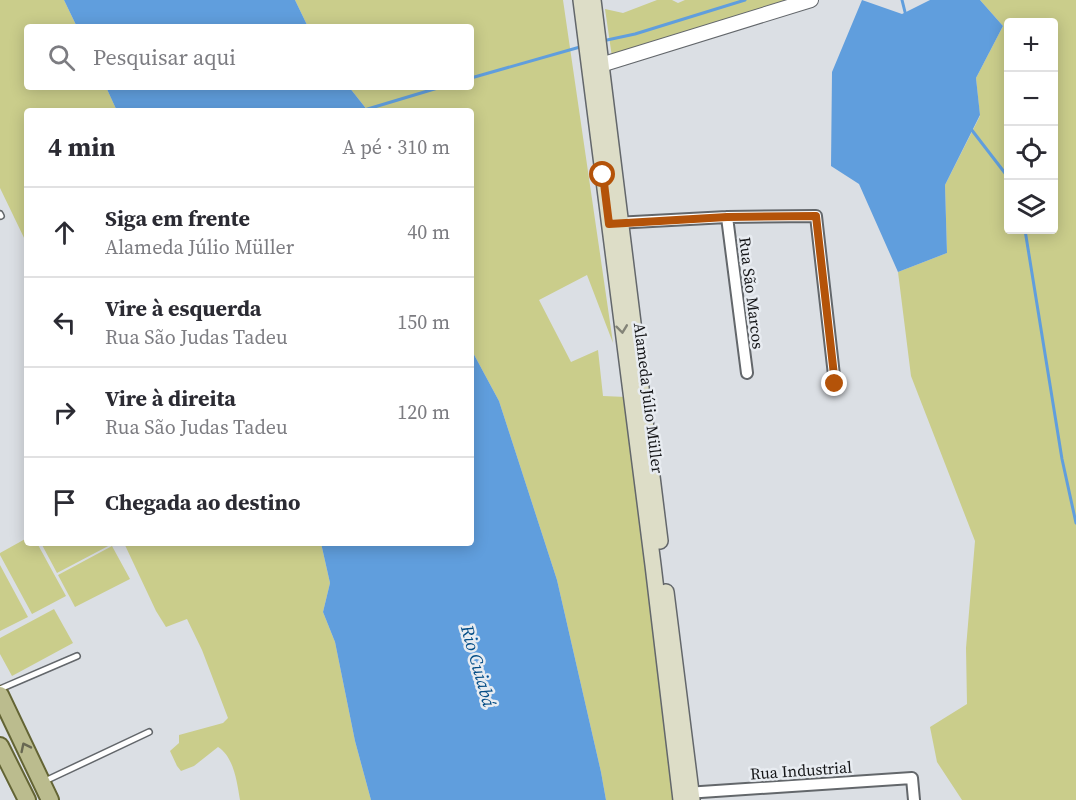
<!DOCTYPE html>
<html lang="pt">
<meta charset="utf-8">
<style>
body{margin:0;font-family:"Source Serif 4",serif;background:#f2f2f3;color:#2b2b33}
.controls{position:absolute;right:18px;top:18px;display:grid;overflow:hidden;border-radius:6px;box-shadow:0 3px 15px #0003}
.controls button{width:54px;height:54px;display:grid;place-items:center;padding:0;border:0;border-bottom:2px solid #e1e1e2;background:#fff;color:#2b2b33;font:30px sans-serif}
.stop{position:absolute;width:18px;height:18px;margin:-14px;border:4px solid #b45309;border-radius:50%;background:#fff}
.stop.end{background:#b45309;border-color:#fff;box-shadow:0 2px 6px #0008}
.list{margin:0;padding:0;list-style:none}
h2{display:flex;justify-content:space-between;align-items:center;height:78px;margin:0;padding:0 24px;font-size:26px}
h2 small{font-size:20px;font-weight:400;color:#7c7c81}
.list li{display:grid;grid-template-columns:39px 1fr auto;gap:18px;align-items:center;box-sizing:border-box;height:90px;padding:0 24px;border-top:2px solid #e1e1e2}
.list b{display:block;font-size:22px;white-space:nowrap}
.list p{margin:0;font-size:20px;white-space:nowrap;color:#7c7c81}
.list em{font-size:20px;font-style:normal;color:#7c7c81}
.icon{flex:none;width:33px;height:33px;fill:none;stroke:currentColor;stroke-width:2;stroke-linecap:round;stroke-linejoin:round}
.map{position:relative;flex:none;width:1076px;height:800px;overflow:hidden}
.search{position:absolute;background:#fff;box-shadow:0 3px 15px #0003;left:24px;top:24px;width:450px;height:66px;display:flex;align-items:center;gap:15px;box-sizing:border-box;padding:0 21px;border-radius:6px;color:#7c7c81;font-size:22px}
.panel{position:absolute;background:#fff;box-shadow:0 3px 15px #0003;left:24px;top:108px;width:450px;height:438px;border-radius:6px}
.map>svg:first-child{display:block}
.green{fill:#cacd8b;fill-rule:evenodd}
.water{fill:#609edd}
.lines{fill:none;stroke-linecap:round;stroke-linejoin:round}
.stream{stroke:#609edd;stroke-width:3}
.service-casing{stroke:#63676b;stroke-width:8}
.minor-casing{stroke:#63676b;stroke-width:14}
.tertiary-casing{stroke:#63676b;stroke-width:16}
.secondary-casing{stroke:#63676b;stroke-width:18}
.primary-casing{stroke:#636434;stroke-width:20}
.service{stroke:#fff;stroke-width:5}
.minor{stroke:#fff;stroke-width:10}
.tertiary{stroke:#fff;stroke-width:14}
.secondary{stroke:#ddddc7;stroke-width:15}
.primary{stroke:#bbbc8e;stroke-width:16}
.oneway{stroke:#838378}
.oneway2{stroke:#686852}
.route{stroke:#b45309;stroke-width:8}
.labels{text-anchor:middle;stroke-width:5;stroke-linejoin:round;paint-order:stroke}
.street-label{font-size:16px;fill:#141517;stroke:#e8ecf1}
.water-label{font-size:18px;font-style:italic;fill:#044d86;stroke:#e8ecf1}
</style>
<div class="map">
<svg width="1076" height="800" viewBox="0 0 1076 800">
<rect width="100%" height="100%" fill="#dbdfe4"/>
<path class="green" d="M 0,0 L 64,0 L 77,27 L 27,27 L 27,87 L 106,87 L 117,111 L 27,111 L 27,244 L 0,188 Z
M 295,0 L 563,0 L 613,343 L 587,275 L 539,300 L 571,362 L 598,350 L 603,396 L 626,397 L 676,800 L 606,800 L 601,772 L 557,580 L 499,401 L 471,349 L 471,111 L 368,111 L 349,87 L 471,87 L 471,27 L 308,27 Z
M 657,0 L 672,0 L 678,3 L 685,0 L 789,0 L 612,57 L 605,9 L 623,13 Z
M 980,0 L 1076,0 L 1076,800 L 962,800 L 937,762 L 930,727 L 967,704 L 966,648 L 975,541 L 911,376 L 898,272 L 947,253 L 945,185 L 980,116 L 976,78 L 1003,26 ZM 1008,22 L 1054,22 L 1054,230 L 1008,230 Z
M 27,538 L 27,543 L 37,543 L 66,596 L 32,614 L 0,555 L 0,553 Z
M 41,543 L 111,543 L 112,544 L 57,573 Z
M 124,543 L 321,543 L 330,583 L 323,612 L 335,642 L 355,741 L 371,800 L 240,800 C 237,782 234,757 218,747 L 194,766 L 181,771 L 177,766 L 170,751 L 179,743 L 179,735 L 223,723 L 228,718 L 202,650 L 187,619 L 166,627 L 156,611 Z
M 112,546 L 130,579 L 75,607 L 58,575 Z
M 0,565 L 28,617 L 0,631 Z
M 54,609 L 73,643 L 12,676 L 0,654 L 0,638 Z"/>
<path class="water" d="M 64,0 L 295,0 L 308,27 L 77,27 Z
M 862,0 L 902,14 L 930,0 L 980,0 L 1003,26 L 976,78 L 980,115 L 945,185 L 947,253 L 898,272 L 859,184 L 831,166 L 832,72 Z
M 106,87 L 349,87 L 368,111 L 117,111 Z
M 471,349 L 499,401 L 557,580 L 601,772 L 606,800 L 371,800 L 355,741 L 335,642 L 323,612 L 330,583 L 321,543 L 471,543 Z"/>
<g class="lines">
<path class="stream" d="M 902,0 L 906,16
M 607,40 L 635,34 L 745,0
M 471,78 L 580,47
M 361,111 L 441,87
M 971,129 L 1008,177
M 1025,230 L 1062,459 L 1076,523"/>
<defs>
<path id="service" d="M 0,214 L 1,216
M 0,689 L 77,656
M 45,781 L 149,732"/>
<path id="minor" d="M 727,217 L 747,373
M 615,223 L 727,217 L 816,216 L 835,384
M 686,793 L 912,778 L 914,800"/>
<path id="tertiary" d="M 591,68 L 811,0"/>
<path id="secondary" d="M 581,0 L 653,565 L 681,800
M 593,0 C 614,181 639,360 660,541
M 666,592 L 692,800"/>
<path id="primary" d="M 0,695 L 50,800
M 0,746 L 27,800"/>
</defs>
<use href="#service" class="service-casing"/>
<use href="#minor" class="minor-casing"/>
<use href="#tertiary" class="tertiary-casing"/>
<use href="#secondary" class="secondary-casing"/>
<use href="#primary" class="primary-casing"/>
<use href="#service" class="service"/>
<use href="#minor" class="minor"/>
<use href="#tertiary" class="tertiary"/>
<use href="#secondary" class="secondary"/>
<use href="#primary" class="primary"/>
</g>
<defs><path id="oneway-chevron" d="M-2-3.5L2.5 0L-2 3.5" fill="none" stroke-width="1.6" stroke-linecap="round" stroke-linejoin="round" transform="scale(1.5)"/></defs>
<use class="oneway" href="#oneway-chevron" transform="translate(622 329) rotate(83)"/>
<use class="oneway2" href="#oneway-chevron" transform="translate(25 747) rotate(-116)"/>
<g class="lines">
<path class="route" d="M 603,175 L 609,224 L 727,217 L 816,216 L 835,384"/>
</g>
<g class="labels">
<g class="street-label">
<text transform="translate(752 293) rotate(83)" y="6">Rua São Marcos</text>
<text transform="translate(649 398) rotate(83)" y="6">Alameda Júlio Müller</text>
<text transform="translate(801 770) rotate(-4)" y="6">Rua Industrial</text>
</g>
<g class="water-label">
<text transform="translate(478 666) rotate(74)" y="6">Rio Cuiabá</text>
</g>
</g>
</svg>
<div class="controls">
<button>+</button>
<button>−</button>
<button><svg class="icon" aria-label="locate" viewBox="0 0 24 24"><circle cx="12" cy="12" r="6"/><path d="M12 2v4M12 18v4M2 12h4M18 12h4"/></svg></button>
<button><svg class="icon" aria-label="layers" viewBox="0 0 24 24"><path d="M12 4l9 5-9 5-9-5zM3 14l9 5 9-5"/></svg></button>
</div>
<div class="stop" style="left:603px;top:175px"></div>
<div class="stop end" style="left:835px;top:384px"></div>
<div class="search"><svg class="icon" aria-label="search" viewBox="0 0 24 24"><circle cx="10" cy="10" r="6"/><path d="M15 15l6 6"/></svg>Pesquisar aqui</div>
<section class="panel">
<h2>4 min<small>A pé · 310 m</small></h2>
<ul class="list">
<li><svg class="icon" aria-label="ahead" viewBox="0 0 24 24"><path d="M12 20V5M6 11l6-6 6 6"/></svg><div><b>Siga em frente</b><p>Alameda Júlio Müller</p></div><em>40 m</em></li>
<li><svg class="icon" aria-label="left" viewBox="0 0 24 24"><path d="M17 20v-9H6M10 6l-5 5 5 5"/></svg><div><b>Vire à esquerda</b><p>Rua São Judas Tadeu</p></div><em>150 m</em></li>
<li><svg class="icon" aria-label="right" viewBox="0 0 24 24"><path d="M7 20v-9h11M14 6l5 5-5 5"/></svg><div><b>Vire à direita</b><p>Rua São Judas Tadeu</p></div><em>120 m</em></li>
<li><svg class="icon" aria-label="arrive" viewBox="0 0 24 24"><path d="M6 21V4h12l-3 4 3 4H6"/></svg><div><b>Chegada ao destino</b></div></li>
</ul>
</section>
</div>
